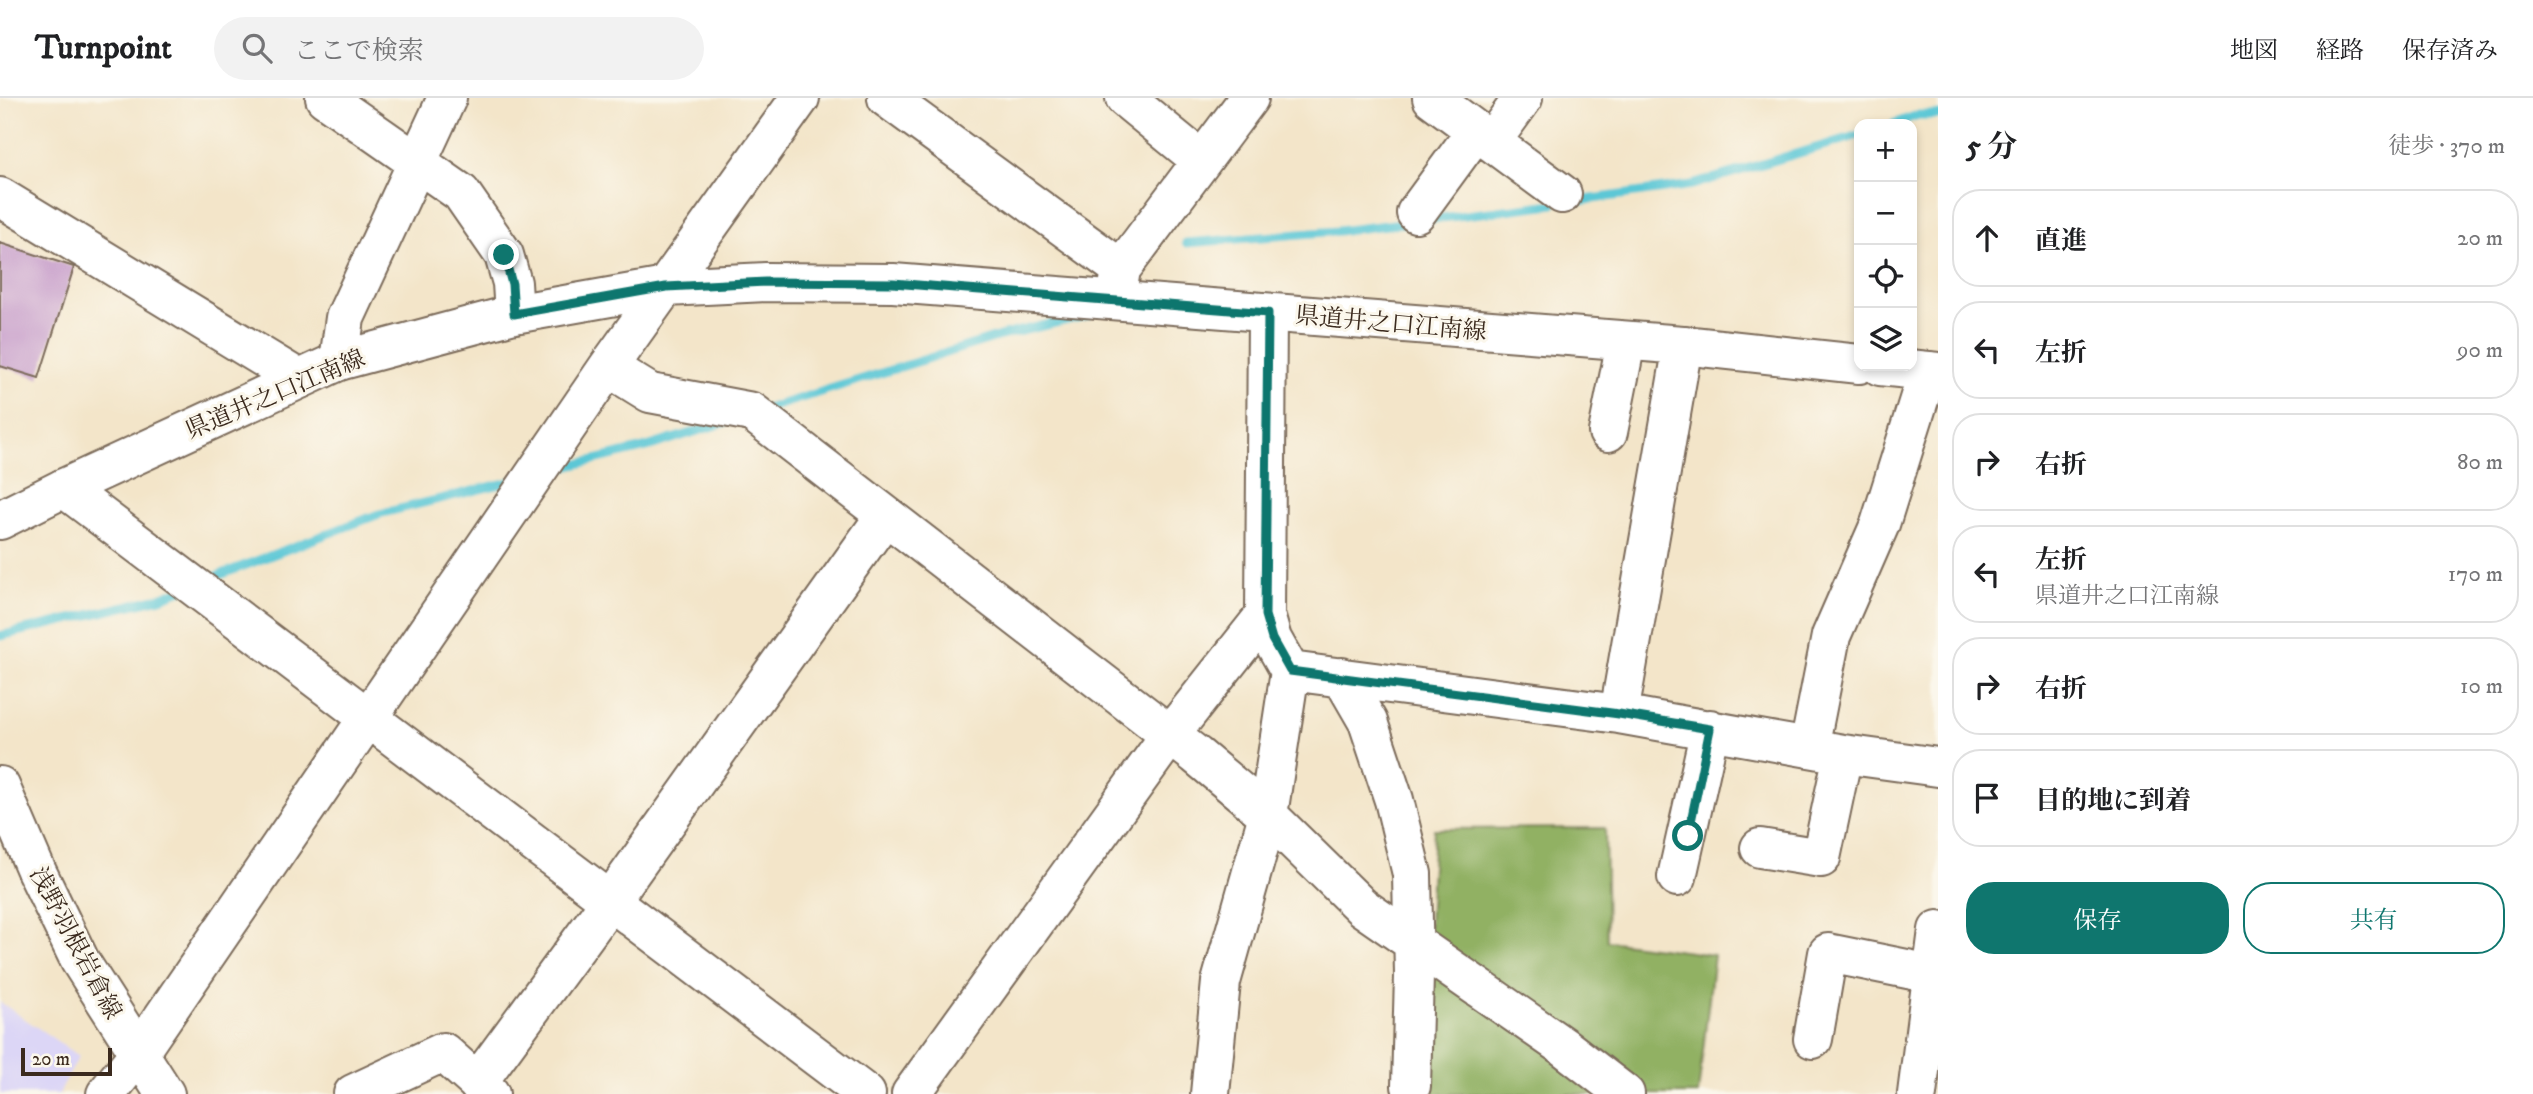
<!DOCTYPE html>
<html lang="ja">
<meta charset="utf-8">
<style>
body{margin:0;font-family:"IM FELL DW Pica","Noto Serif JP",serif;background:#f2f2f2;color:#202124}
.controls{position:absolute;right:21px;top:21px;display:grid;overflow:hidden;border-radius:14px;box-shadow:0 4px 10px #0003}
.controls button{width:63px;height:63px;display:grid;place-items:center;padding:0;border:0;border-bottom:2px solid #e0e0e0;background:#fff;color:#202124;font:35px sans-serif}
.scale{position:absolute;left:21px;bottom:18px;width:91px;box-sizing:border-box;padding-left:7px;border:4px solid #3b2a1e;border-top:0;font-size:19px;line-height:24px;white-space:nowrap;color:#3b2a1e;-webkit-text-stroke:5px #fbf7ec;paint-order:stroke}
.stop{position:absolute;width:21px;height:21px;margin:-16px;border:5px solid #0f766e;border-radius:50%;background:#fff}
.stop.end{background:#0f766e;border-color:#fff;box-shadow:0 2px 7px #0008}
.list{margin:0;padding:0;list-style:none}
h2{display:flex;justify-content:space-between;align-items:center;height:91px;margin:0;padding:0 28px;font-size:30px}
h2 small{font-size:23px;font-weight:400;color:#757577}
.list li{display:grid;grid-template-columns:46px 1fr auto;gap:21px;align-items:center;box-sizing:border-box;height:98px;margin:0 14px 14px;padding:0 14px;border:2px solid #e0e0e0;border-radius:28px}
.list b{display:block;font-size:26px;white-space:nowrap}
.list p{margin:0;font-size:23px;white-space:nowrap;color:#757577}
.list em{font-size:23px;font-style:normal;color:#757577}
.actions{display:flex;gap:14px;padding:21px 28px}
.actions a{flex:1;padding:16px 0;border:2px solid #0f766e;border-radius:28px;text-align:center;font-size:24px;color:#0f766e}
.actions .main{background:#0f766e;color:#fff}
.icon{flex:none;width:38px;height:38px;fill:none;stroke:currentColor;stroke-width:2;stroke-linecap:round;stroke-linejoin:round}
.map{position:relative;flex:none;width:1938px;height:996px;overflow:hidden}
header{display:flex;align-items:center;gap:42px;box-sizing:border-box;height:98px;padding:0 35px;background:#fff;border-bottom:2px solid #e0e0e0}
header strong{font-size:33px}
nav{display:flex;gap:38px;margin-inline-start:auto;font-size:24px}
.search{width:490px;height:63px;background:#f2f2f2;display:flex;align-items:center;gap:18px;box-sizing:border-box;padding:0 24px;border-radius:38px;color:#757577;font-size:26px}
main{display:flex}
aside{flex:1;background:#fff}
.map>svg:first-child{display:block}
.built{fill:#dcd6f6}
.forest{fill:#91b164;stroke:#666e41;stroke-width:2}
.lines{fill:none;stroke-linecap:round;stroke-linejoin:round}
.stream{stroke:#5cc7d6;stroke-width:9}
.building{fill:#c499c9}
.minor-casing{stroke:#7b6b5a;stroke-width:42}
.major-casing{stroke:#7b6b5a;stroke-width:42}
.minor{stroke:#fff;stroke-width:38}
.major{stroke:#fff;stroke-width:38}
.route{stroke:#0f766e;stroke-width:9}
.labels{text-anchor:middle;stroke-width:6;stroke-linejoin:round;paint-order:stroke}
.street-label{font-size:24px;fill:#3b2a1e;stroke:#fbf7ec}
</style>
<header>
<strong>Turnpoint</strong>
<div class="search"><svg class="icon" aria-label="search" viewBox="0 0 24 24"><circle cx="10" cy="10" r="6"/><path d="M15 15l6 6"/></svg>ここで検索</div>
<nav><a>地図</a><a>経路</a><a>保存済み</a></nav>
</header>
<main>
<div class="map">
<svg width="1938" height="996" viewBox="0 0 1938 996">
<rect width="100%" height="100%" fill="#fbf7ec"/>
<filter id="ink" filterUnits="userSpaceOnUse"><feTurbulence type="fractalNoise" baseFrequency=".0143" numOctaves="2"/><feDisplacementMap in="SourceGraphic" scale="14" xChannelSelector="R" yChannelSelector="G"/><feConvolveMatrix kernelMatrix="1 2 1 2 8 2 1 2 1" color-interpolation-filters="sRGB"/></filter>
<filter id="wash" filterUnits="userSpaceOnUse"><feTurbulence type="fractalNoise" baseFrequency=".00686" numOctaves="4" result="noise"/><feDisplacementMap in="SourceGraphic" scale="28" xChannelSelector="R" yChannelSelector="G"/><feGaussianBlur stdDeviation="1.57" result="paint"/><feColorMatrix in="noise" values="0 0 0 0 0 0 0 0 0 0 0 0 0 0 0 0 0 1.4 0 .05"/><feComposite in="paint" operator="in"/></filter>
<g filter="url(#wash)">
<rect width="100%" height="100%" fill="#f3e5c9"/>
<path class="built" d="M 0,904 L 79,958 L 59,996 L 0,996 Z"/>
<path class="forest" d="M 1605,730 L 1607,843 L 1714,857 L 1698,996 L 1420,996 L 1434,731 Z"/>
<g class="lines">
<path class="stream" d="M 1893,26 L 1918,17 L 1938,17
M 1571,104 L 1692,87 L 1859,37
M 1425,122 L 1553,106
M 1186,145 L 1338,133 L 1411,124
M 766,311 L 1000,238 L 1088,217
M 550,373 L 647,349 L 726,324
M 204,483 L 379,416 L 517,382
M 0,538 L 160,500 L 181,492"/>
</g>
<g id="blocks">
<path class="building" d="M 0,145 L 74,169 L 39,280 L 0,268 Z"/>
</g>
</g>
<g filter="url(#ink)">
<use href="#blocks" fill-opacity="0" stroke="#7b6b5a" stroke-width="2"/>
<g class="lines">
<defs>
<path id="minor" d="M 325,0 L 461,95 L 504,157 L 512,185 L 514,216
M 887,0 L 1121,171
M 1125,0 L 1202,63
M 1432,0 L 1562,96
M 1491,44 L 1523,0
M 0,99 L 299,281
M 1416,115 L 1476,33
M 1117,197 L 1121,171 L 1249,0
M 339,263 L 345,220 L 447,0
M 608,269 L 650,295 L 752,314 L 1196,657 L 1268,717 L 1362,809 L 1564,949 L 1625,996
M 1608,334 L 1626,244
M 64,390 L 866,996
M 1290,573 L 1619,616 L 1843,656 L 1938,669
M 1342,579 L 1368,624 L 1394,702 L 1412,776 L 1414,877 L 1411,988
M 1619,616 L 1683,247
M 1809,650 L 1831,538 L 1880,426 L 1928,273
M 1760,750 L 1821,760 L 1843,656
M 1677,779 L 1710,631
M 1813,941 L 1828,855 L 1932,876
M 477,985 L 611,802 L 885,418
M 106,996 L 138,956 L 608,269 L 800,0
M 353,996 L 443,954 L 490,996
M 911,996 L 1170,637 L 1265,517
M 1210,996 L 1221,884 L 1268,717 L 1290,573 L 1272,541 L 1265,517 L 1267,215
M 1917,996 L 1938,832"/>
<path id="major" d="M 1880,268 L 1938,274
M 0,422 L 64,390 L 339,263 L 514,216 L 666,189 L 766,184 L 893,185 L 1683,247 L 1859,266
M 0,688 L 36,772 L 80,863 L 165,996"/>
</defs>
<use href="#minor" class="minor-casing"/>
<use href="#major" class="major-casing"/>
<use href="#minor" class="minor"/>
<use href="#major" class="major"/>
</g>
</g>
<g class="lines" filter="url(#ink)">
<path class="route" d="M 504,157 L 512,186 L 514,216 L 666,189 L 766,184 L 893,185 L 1268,215 L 1265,517 L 1272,541 L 1290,573 L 1619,616 L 1710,631 L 1688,738"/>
</g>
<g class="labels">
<g class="street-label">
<text transform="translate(1391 225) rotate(5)" y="8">県道井之口江南線</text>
<text transform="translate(275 296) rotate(-23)" y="8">県道井之口江南線</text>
<text transform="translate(76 845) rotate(62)" y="8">浅野羽根岩倉線</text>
</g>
</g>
</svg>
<div class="controls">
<button>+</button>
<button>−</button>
<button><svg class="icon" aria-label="locate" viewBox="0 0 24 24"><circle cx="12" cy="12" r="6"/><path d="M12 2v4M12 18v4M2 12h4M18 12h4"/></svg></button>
<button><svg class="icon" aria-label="layers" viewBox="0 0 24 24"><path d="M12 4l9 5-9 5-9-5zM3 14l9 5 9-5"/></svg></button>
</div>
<div class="scale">20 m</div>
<div class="stop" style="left:1688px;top:738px"></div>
<div class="stop end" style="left:504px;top:157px"></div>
</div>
<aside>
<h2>5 分<small>徒歩 · 370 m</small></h2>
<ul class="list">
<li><svg class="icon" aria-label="ahead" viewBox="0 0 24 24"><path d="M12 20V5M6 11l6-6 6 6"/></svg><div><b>直進</b></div><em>20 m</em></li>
<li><svg class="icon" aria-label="left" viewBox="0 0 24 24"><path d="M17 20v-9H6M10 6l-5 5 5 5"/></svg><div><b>左折</b></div><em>90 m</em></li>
<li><svg class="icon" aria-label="right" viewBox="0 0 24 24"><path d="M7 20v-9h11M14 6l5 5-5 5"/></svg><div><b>右折</b></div><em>80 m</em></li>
<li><svg class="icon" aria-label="left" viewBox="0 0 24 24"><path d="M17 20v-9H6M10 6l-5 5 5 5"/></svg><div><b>左折</b><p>県道井之口江南線</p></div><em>170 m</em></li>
<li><svg class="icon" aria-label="right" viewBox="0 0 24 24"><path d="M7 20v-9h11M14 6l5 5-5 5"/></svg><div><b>右折</b></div><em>10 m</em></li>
<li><svg class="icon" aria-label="arrive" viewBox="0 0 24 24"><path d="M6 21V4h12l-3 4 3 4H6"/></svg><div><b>目的地に到着</b></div></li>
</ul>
<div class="actions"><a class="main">保存</a><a>共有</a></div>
</aside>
</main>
